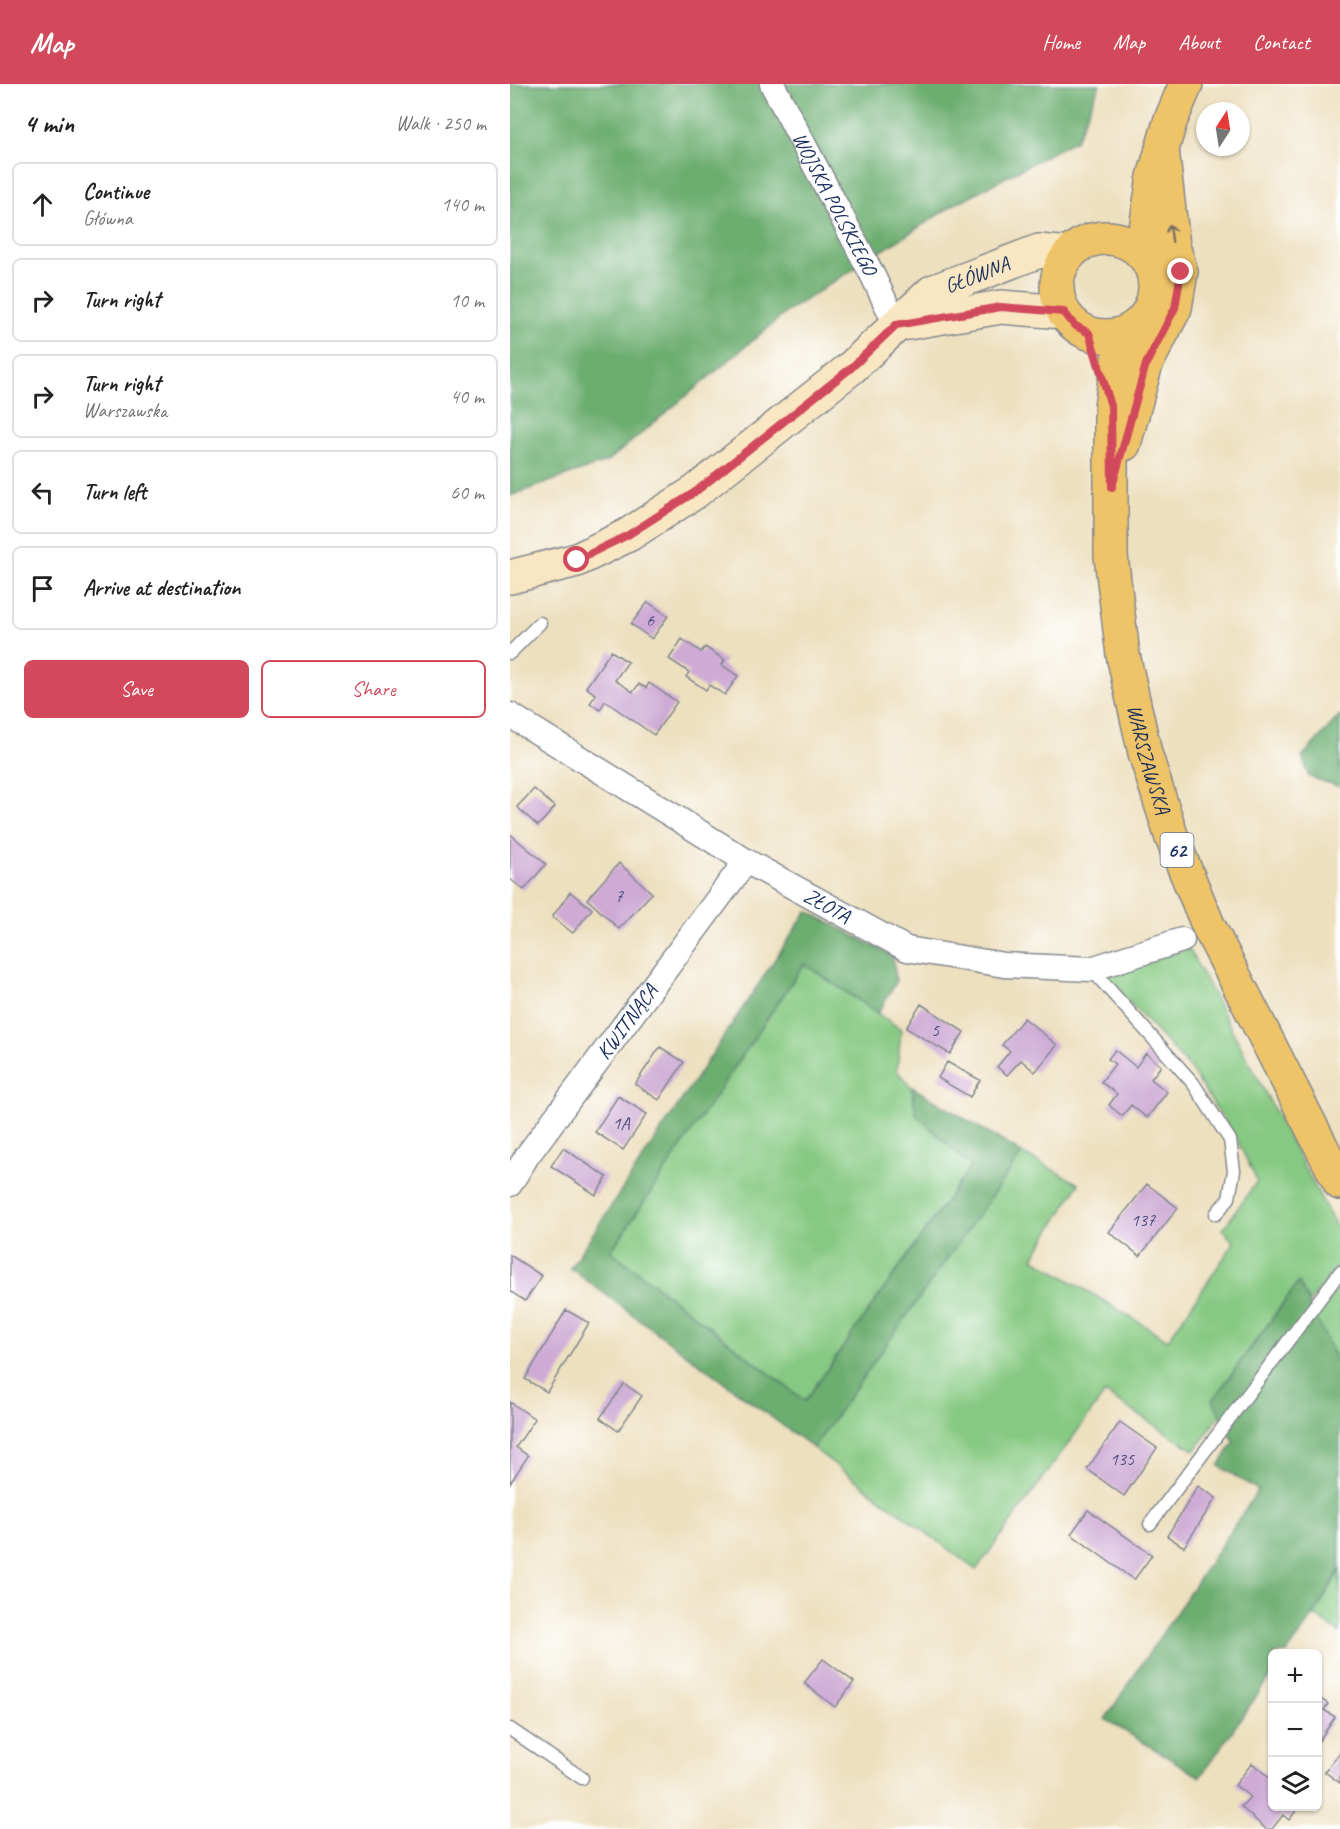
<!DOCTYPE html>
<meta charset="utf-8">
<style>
body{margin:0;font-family:Caveat,sans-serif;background:#f6f6f6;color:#222}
.controls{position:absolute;right:18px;bottom:18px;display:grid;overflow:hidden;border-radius:9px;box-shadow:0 2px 4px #0004}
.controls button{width:54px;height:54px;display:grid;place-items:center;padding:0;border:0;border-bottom:2px solid #e0e0e0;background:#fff;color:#222;font:30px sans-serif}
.compass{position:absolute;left:686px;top:18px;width:54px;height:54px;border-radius:50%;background:#fff;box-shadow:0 2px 4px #0004;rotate:12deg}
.stop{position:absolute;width:18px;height:18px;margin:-14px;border:4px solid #d1495b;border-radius:50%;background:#fff}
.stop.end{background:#d1495b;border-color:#fff;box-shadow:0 2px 6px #0008}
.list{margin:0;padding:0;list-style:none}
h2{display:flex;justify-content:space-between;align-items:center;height:78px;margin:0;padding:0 24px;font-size:26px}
h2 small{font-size:20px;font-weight:400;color:#767676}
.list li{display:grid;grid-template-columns:39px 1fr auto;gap:18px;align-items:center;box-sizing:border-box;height:84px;margin:0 12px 12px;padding:0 12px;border:2px solid #e0e0e0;border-radius:9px}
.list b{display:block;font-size:22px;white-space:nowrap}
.list p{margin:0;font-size:20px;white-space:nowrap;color:#767676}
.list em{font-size:20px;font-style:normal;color:#767676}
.actions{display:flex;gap:12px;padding:18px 24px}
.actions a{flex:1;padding:14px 0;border:2px solid #d1495b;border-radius:9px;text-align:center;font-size:21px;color:#d1495b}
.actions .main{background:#d1495b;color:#fff}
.icon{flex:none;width:33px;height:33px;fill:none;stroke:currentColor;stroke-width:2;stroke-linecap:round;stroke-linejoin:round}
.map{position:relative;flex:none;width:830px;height:1745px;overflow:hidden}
header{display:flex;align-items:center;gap:36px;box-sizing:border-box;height:84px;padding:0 30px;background:#d1495b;color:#fff}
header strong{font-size:28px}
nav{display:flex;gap:33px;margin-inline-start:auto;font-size:21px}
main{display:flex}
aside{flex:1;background:#fff}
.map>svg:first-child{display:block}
.green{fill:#86c982;stroke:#507c70;stroke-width:1.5}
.forest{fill:#6cad70;stroke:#446e67;stroke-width:1.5}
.building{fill:#ceaad5}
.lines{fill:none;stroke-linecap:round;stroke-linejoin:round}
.lane-casing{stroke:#84888e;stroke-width:15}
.street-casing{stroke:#84888e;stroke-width:27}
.secondary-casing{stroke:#84888e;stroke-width:36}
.primary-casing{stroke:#84888e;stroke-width:36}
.lane{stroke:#fff;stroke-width:12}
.street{stroke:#fff;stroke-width:24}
.secondary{stroke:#f9e7c3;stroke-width:33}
.primary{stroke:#efc469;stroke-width:33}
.oneway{stroke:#7a7263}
.route{stroke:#d1495b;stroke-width:8}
.labels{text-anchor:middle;stroke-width:4.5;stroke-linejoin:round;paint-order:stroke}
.number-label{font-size:18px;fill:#484e7c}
.shield{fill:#fff;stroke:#5f6d8e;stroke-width:1.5}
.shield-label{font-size:20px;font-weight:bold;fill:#1b2f5e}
.street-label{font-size:21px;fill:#1b2f5e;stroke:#fff}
</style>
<header>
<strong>Map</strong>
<nav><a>Home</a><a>Map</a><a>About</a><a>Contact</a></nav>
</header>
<main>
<aside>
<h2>4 min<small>Walk · 250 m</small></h2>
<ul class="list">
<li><svg class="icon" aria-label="ahead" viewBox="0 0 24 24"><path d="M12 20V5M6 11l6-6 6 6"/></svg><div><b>Continue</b><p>Główna</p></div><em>140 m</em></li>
<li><svg class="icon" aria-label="right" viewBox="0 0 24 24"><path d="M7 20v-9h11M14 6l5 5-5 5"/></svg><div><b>Turn right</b></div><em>10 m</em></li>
<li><svg class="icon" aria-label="right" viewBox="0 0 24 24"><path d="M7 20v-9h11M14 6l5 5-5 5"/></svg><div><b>Turn right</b><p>Warszawska</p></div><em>40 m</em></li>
<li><svg class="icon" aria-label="left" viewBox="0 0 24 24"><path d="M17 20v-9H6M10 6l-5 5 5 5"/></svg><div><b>Turn left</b></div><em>60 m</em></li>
<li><svg class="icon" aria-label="arrive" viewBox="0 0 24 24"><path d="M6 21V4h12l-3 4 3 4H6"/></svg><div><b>Arrive at destination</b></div></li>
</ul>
<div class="actions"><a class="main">Save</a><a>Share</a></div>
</aside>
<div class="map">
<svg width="830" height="1745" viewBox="0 0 830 1745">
<rect width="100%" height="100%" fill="#fff"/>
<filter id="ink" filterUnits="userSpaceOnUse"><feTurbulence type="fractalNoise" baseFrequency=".0167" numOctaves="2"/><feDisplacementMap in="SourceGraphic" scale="12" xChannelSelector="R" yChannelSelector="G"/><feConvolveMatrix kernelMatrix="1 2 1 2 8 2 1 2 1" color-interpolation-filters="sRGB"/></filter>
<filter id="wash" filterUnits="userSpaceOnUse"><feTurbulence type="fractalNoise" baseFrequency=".008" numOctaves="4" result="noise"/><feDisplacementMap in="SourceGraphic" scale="24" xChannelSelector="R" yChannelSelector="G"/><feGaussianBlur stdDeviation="1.35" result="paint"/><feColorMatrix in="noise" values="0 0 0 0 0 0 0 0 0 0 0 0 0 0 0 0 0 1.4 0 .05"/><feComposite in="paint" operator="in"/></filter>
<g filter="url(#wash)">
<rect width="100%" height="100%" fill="#ede0bf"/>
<path class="green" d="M 679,865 L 830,1150 L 830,1179 L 799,1219 L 788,1199 L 703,1315 L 710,1330 L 685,1367 L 595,1309 L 466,1486 L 303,1364 L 512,1069 L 569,1100 L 523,1174 L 658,1256 L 724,1159 L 713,1145 L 747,1097 L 727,1056 L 679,983 L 593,890 Z
M 294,880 L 391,945 L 387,987 L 402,1003 L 406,1030 L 461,1082 L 295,1317 L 101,1167 Z
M 830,1202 L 830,1284 L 805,1232 Z
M 830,1486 L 830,1549 L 804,1531 Z"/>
<path class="forest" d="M 0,0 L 590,0 L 566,56 L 445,120 L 278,227 L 98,377 L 0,412 Z
M 830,631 L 830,703 L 799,693 L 792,673 Z
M 297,827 L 383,872 L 386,898 L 368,929 L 294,880 L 101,1167 L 295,1317 L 461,1082 L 406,1031 L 402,1003 L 512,1069 L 303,1364 L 60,1184 Z
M 789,1198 L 830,1284 L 830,1486 L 804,1531 L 777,1569 L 762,1570 L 762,1590 L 690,1693 L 595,1635 L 748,1406 L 709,1382 L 724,1358 L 703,1316 Z"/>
<g id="blocks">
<path class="building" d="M 138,518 L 158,532 L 142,555 L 121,540 Z
M 172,555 L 191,568 L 195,563 L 215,576 L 212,581 L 228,592 L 215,611 L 199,601 L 196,606 L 176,593 L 179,588 L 159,575 Z
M 101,567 L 118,578 L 105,596 L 123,608 L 129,600 L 136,604 L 139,599 L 167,618 L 144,651 L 95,617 L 90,626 L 80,619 L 86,611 L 76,603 Z
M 24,705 L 45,723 L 28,742 L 7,723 Z
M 0,750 L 36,780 L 14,806 L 0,795 Z
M 109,779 L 142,809 L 109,845 L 77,815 Z
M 60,808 L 82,825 L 63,849 L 42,833 Z
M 411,920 L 454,948 L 440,970 L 396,944 Z
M 514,934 L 547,961 L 525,988 L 511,976 L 497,991 L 487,983 L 500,967 L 492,961 Z
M 150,963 L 174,978 L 149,1016 L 125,1000 Z
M 605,966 L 626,983 L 636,969 L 651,982 L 641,995 L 657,1008 L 637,1034 L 621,1021 L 612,1032 L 599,1021 L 607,1010 L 591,998 L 605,980 L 598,975 Z
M 437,978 L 470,996 L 460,1013 L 428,994 Z
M 108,1012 L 137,1030 L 113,1066 L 85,1048 Z
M 53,1064 L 97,1093 L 86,1111 L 41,1082 Z
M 637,1100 L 668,1124 L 630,1172 L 599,1148 Z
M 0,1171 L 32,1192 L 15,1217 L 0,1207 Z
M 56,1226 L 79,1239 L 37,1308 L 15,1295 Z
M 114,1300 L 132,1312 L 108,1347 L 90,1334 Z
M 0,1318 L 25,1335 L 6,1363 L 18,1372 L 0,1399 Z
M 610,1338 L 647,1364 L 614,1412 L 577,1385 Z
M 688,1402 L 706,1414 L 674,1463 L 657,1452 Z
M 578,1426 L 642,1471 L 624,1496 L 561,1450 Z
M 313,1575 L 344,1598 L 325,1623 L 294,1599 Z
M 808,1613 L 818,1620 L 814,1626 L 825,1633 L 808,1658 Z
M 830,1668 L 830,1699 L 815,1688 Z
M 742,1679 L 762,1696 L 762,1722 L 790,1722 L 779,1736 L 773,1731 L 762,1745 L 756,1745 L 731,1723 L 740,1713 L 725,1701 Z"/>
</g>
</g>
<g filter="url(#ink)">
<use href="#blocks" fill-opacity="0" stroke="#84888e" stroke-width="1.5"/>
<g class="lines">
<defs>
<path id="lane" d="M 0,569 L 30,539
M 581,885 L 683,999 L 720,1056 L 724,1087 L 719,1114 L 706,1130
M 640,1440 L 830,1188
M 0,1645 L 72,1694"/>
<g id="street">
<path id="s1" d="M 262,0 L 363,192 L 386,241"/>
<path id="s2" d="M 0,631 L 236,777 L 397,865 L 494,881 L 581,885 L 672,856"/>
<path id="s3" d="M 0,1100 L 17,1072 L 236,777"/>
</g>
<g id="secondary">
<path d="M 386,241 L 491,223 L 553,228"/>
<path id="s4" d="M 0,493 L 67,476 L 118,451 L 185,408 L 341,284 L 422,208 L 529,167 L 559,170"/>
</g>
<g id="primary">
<circle cx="596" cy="203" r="49"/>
<path d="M 632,170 L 644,93 L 660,38 L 676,0"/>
<path id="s5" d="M 612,250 L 601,323 L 601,472 L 613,571 L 635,669 L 662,754 L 698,841 L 830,1099"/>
<path d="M 614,360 L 636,280 L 665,224 L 671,188 L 663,162 L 652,65"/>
</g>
</defs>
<use href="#lane" class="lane-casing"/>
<use href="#street" class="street-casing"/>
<use href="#secondary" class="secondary-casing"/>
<use href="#primary" class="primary-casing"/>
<use href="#lane" class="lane"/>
<use href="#street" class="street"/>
<use href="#secondary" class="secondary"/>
<use href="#primary" class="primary"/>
</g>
<defs><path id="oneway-shaft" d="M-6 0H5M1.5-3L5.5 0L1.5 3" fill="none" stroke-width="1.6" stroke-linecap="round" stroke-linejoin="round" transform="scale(1.5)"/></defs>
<use class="oneway" href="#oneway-shaft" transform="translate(661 149) rotate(-98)"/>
</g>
<g class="lines" filter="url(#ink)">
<path class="route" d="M 67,476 L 118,451 L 185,408 L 341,284 L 386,241 L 491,223 L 554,228 L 564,241 L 579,249 L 601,322 L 602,403 L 636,280 L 665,224 L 671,188"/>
</g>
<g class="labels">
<g class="number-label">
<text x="140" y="542">6</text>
<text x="109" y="818">7</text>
<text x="425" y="952">5</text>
<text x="111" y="1045">1A</text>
<text x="633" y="1142">137</text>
<text x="612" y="1381">135</text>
</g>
<rect class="shield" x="650.5" y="749" width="33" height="34" rx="4.5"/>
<g class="shield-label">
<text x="667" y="773">62</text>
</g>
<g class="street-label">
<text dy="7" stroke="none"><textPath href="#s1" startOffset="135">WOJSKA POLSKIEGO</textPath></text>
<text dy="7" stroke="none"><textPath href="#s4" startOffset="564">GŁÓWNA</textPath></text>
<text dy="7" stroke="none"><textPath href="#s5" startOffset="430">WARSZAWSKA</textPath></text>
<text dy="7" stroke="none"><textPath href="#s2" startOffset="370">ZŁOTA</textPath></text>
<text dy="7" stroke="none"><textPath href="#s3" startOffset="200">KWITNĄCA</textPath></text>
</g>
</g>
</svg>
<div class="controls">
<button>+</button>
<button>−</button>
<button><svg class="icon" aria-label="layers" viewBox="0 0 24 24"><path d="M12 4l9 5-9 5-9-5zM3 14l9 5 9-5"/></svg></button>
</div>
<svg class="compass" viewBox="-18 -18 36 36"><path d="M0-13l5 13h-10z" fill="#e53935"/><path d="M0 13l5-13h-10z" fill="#767676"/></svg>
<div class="stop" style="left:67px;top:476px"></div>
<div class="stop end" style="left:671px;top:188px"></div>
</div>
</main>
